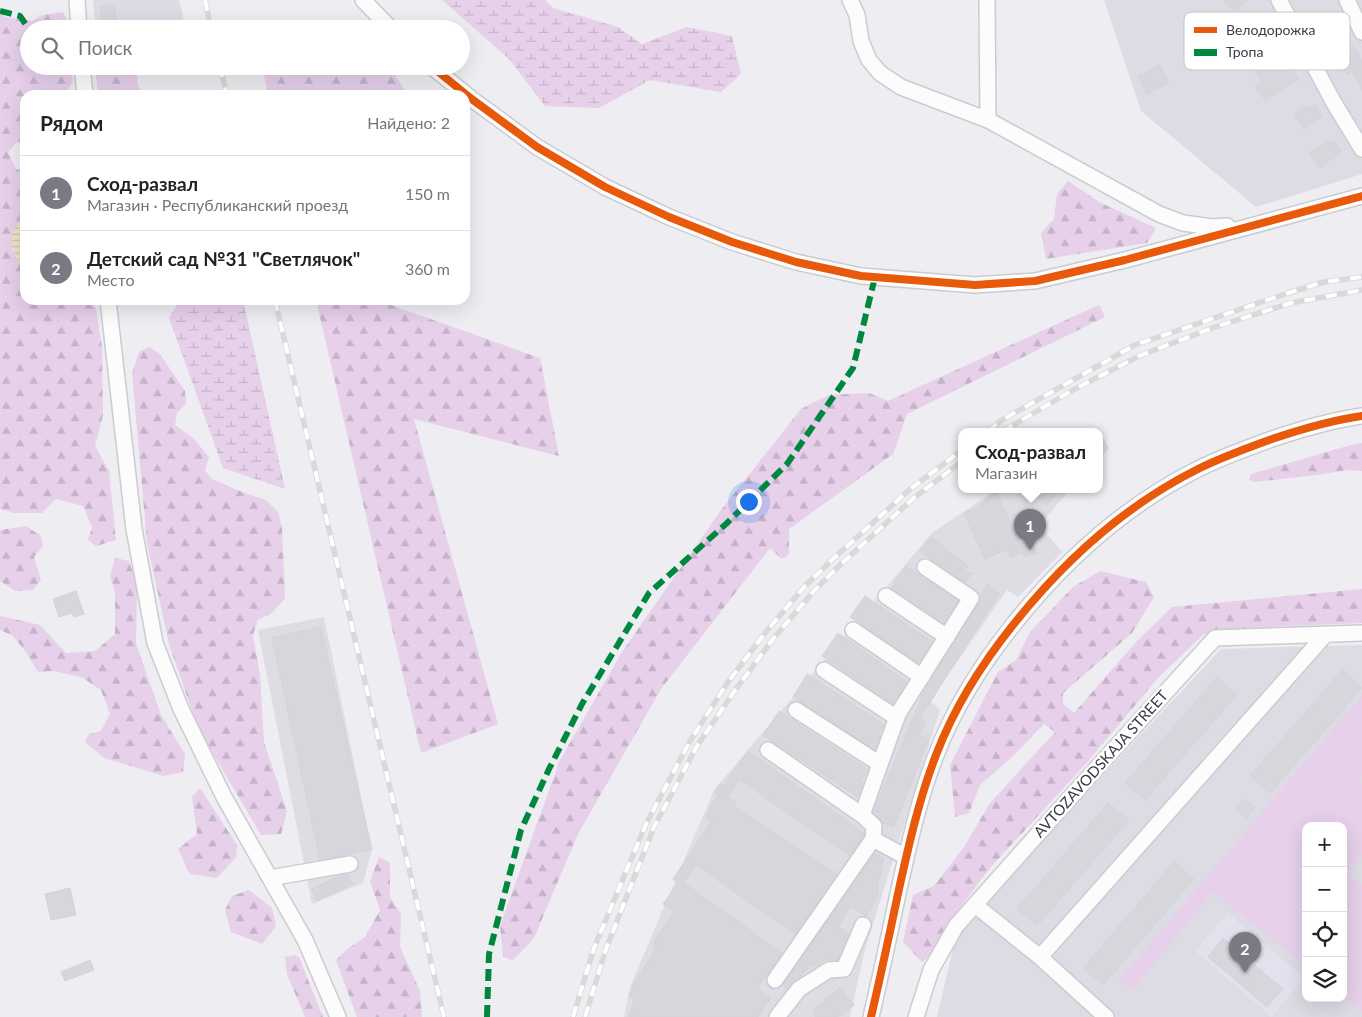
<!DOCTYPE html>
<html lang="ru">
<meta charset="utf-8">
<style>
body{margin:0;font-family:Lato,sans-serif;background:#f6f6f6;color:#222}
.controls{position:absolute;right:15px;bottom:15px;display:grid;overflow:hidden;border-radius:10px;box-shadow:0 5px 20px #0002}
.controls button{width:45px;height:45px;display:grid;place-items:center;padding:0;border:0;border-bottom:1px solid #e0e0e0;background:#fff;color:#222;font:25px sans-serif}
.you{position:absolute;left:748px;top:501px;width:18px;height:18px;margin:-12px;border:4px solid #fff;border-radius:50%;background:#1a73e8;box-shadow:0 0 0 8px #1a73e833}
.badge{display:grid;place-items:center;width:32px;height:32px;border-radius:50%;background:#7a7984;color:#fff;font-size:16px;font-weight:700}
.pin{position:absolute;translate:-50% -41px;filter:drop-shadow(0 1px 2px #0008)}
.pin::after{content:'';position:absolute;top:26px;width:18px;height:15px;background:inherit;clip-path:polygon(0 0,100% 0,50% 100%)}
.popup{position:absolute;left:958px;top:428px;width:145px;height:65px;box-sizing:border-box;display:grid;place-content:center;border-radius:10px;background:#fff;filter:drop-shadow(0 1px 4px #0005);font-size:16px;white-space:nowrap;color:#767676}
.popup b{font-size:19px;color:#222}
.popup::after{content:'';position:absolute;left:50%;top:100%;margin-left:-10px;border:10px solid transparent;border-top-color:#fff}
.list{margin:0;padding:0;list-style:none}
h2{display:flex;justify-content:space-between;align-items:center;height:65px;margin:0;padding:0 20px;font-size:21px}
h2 small{font-size:16px;font-weight:400;color:#767676}
.list li{display:grid;grid-template-columns:32px 1fr auto;gap:15px;align-items:center;box-sizing:border-box;height:75px;padding:0 20px;border-top:1px solid #e0e0e0}
.list b{display:block;font-size:19px;white-space:nowrap}
.list p{margin:0;font-size:16px;white-space:nowrap;color:#767676}
.list em{font-size:16px;font-style:normal;color:#767676}
.icon{flex:none;width:28px;height:28px;fill:none;stroke:currentColor;stroke-width:2;stroke-linecap:round;stroke-linejoin:round}
.map{position:relative;flex:none;width:1362px;height:1017px;overflow:hidden}
.search{position:absolute;background:#fff;box-shadow:0 5px 20px #0002;left:20px;top:20px;width:450px;height:55px;display:flex;align-items:center;gap:12px;box-sizing:border-box;padding:0 18px;border-radius:28px;color:#767676;font-size:19px}
.panel{position:absolute;background:#fff;box-shadow:0 5px 20px #0002;left:20px;top:90px;width:450px;height:215px;border-radius:15px}
.map>svg:first-child{display:block}
.residential{fill:#dddce5;fill-rule:evenodd}
.industrial{fill:#dedde4}
.education{fill:#e4e1ee}
.green{fill:#e6d0ea}
.forest{fill:url(#forest-firs)}
.wetland{fill:url(#wetland-marsh)}
.water{fill:url(#water-rules)}
.building{fill:#d7d6dc;stroke:#d4d3da}
.lines{fill:none;stroke-linecap:round;stroke-linejoin:round}
.minor-casing{stroke:#cccbd0;stroke-width:18}
.minor{stroke:#fcfcfd;stroke-width:15}
.rail-casing{stroke:#dad9da;stroke-width:5.5}
.rail{stroke:#fff;stroke-width:4;stroke-dasharray:11;stroke-linecap:butt}
.quiet{stroke:#00873e;stroke-width:6;stroke-dasharray:12 6;stroke-linecap:butt}
.cycleway-casing{stroke:#fff;stroke-width:11}
.cycleway{stroke:#e8590c;stroke-width:8}
.labels{text-anchor:middle;stroke-width:5;stroke-linejoin:round;paint-order:stroke}
.street-label{font-size:15px;fill:#3b3a48;stroke:#fff}
.key{fill:#fff;stroke:#c4c4c8;stroke-width:1}
.key-label{font-size:14px;fill:#3b3a48}
</style>
<div class="map">
<svg width="1362" height="1017" viewBox="0 0 1362 1017">
<defs>
<pattern id="forest-firs" width="22" height="20" patternUnits="userSpaceOnUse" patternTransform="scale(1.25)"><rect width="22" height="20" fill="#e6d0ea"/><path d="M5 1l3.5 6h-7zM16 11l3.5 6h-7z" fill="#c6b3ca"/></pattern>
<pattern id="wetland-marsh" width="20" height="14" patternUnits="userSpaceOnUse" patternTransform="scale(1.25)"><rect width="20" height="14" fill="#e6d0ea"/><path d="M1 5h8M5 5V1M11 12h8M15 12V8" fill="none" stroke="#c6b3ca"/></pattern>
<pattern id="water-rules" width="6" height="5" patternUnits="userSpaceOnUse" patternTransform="scale(1.25)"><rect width="6" height="5" fill="#ebe5c3"/><path d="M0 2.5h6" fill="none" stroke="#cac5a9"/></pattern>
</defs>
<rect width="100%" height="100%" fill="#eeedf2"/>
<path class="residential" d="M 93,0 L 179,0 L 186,29 L 96,29 Z
M 1104,0 L 1362,0 L 1362,174 L 1256,207 L 1141,111 Z
M 1362,645 L 1362,1017 L 937,1017 L 957,931 L 1221,649 ZM 1306,826 L 1343,826 L 1343,998 L 1306,998 Z"/>
<path class="industrial" d="M 1102,436 L 1109,448 L 1099,459 L 1099,437 Z
M 997,489 L 1071,489 L 1039,525 L 1062,552 L 1018,597 L 1007,590 L 930,701 L 940,710 L 864,953 L 850,1017 L 624,1017 L 630,987 L 714,790 L 932,533 Z
M 324,617 L 372,850 L 363,883 L 312,904 L 258,630 Z"/>
<path class="education" d="M 1228,913 L 1304,978 L 1272,1017 L 1195,951 Z"/>
<path class="green" d="M 1362,695 L 1362,776 L 1359,779 L 1362,784 L 1362,854 L 1348,874 L 1362,885 L 1362,1012 L 1343,996 L 1343,826 L 1306,826 L 1306,966 L 1213,892 L 1132,991 L 1119,980 Z"/>
<path class="forest" d="M 0,12 L 6,17 L 32,21 L 43,15 L 63,12 L 71,29 L 29,29 L 29,66 L 68,66 L 73,80 L 66,95 L 25,95 L 25,143 L 17,142 L 8,152 L 16,169 L 25,171 L 25,216 L 24,217 L 12,249 L 25,272 L 25,300 C 32,300 40,299 47,300 C 58,301 64,309 75,300 L 89,300 L 96,308 L 102,347 L 103,415 L 95,446 L 109,471 L 116,540 L 96,546 L 88,540 L 92,527 L 83,506 L 56,499 L 42,513 L 14,513 L 0,509 Z
M 95,66 L 132,66 L 136,69 L 138,85 L 144,95 L 98,95 Z
M 262,66 L 389,66 L 408,95 L 268,95 Z
M 1068,181 L 1101,203 L 1156,228 L 1147,243 L 1046,259 L 1041,233 L 1054,219 L 1057,194 Z
M 316,300 L 387,300 L 388,304 L 540,358 L 559,456 L 414,419 L 498,724 L 421,753 Z
M 1099,305 L 1105,317 L 907,414 L 893,454 L 789,529 L 789,554 L 782,559 L 770,548 L 661,689 L 578,834 L 534,938 L 512,961 L 503,956 L 500,926 L 560,760 L 622,652 L 721,510 L 801,409 L 829,395 L 869,393 L 888,401 Z
M 149,347 L 160,354 L 185,391 L 186,404 L 177,413 L 175,425 L 194,439 L 209,457 L 205,470 L 212,479 L 242,492 L 266,500 L 278,512 L 282,528 L 285,598 L 272,613 L 258,620 L 253,635 L 260,675 L 264,742 L 287,811 L 281,834 L 261,835 L 198,728 L 169,644 L 147,543 L 132,373 L 139,352 Z
M 1362,443 L 1362,471 L 1347,470 L 1316,475 L 1254,482 L 1249,480 L 1251,474 L 1354,444 Z
M 26,526 L 41,536 L 43,546 L 34,557 L 41,580 L 33,590 L 15,591 L 0,581 L 0,530 Z
M 115,558 L 129,561 L 137,585 L 136,644 L 161,715 L 185,754 L 183,772 L 164,776 L 104,758 L 85,742 L 89,734 L 101,731 L 110,714 L 101,690 L 83,678 L 55,671 L 38,672 L 26,652 L 12,635 L 0,630 L 0,616 L 40,625 L 66,653 L 95,651 L 115,634 L 115,592 L 110,576 Z
M 1100,571 L 1146,582 L 1154,597 L 1132,633 L 1063,693 L 1063,704 L 1074,713 L 1137,641 L 1172,607 L 1362,589 L 1362,623 L 1264,627 L 1204,634 L 1158,678 L 1083,767 L 989,869 L 951,920 L 931,954 L 922,962 L 903,942 L 913,895 L 934,886 L 964,847 L 990,803 L 1055,732 L 1044,724 L 1010,759 L 980,785 L 969,813 L 955,817 L 950,765 L 998,672 L 1016,660 L 1030,632 L 1073,587 Z
M 200,788 L 237,845 L 236,857 L 217,878 L 190,874 L 178,849 L 197,834 L 192,797 Z
M 379,857 L 390,863 L 390,897 L 401,914 L 400,947 L 420,991 L 422,1017 L 357,1017 L 336,960 L 347,949 L 365,937 L 380,910 L 370,881 Z
M 249,890 L 272,908 L 276,926 L 262,944 L 231,932 L 225,910 L 232,896 Z
M 295,955 L 299,957 L 323,1017 L 305,1017 L 287,974 L 285,957 Z"/>
<path class="wetland" d="M 442,0 L 545,0 L 553,8 L 618,27 L 642,44 L 687,27 L 732,36 L 741,74 L 721,92 L 650,80 L 599,108 L 545,106 L 509,59 Z
M 180,300 L 243,300 L 285,489 L 223,468 L 169,318 Z"/>
<path class="water" d="M 25,216 L 25,272 C 13,251 3,236 25,216 Z"/>
<path class="building" d="M 1224,0 L 1248,0 L 1235,12 Z
M 114,4 L 117,21 L 103,23 L 100,7 Z
M 1273,42 L 1298,79 L 1265,100 L 1256,87 L 1263,82 L 1247,59 Z
M 1353,46 L 1362,61 L 1362,90 L 1352,71 L 1347,74 L 1344,69 L 1340,72 L 1332,58 Z
M 1160,65 L 1169,83 L 1147,94 L 1138,76 Z
M 1315,105 L 1322,117 L 1303,129 L 1294,114 L 1306,106 L 1308,110 Z
M 1328,141 L 1330,144 L 1335,141 L 1342,152 L 1320,167 L 1310,153 Z
M 1029,489 L 1062,489 L 1047,505 Z
M 996,492 L 1020,544 L 1030,540 L 1037,554 L 1024,556 L 1023,552 L 1011,558 L 1007,549 L 985,559 L 964,513 L 976,508 Z
M 931,537 L 969,567 L 960,571 L 972,573 L 965,583 L 920,551 Z
M 906,566 L 958,601 L 944,624 L 891,588 Z
M 988,584 L 999,594 L 920,718 L 926,722 L 919,735 L 929,739 L 894,827 L 883,823 L 873,813 L 926,687 L 979,603 L 981,599 L 980,597 Z
M 76,591 L 84,614 L 74,617 L 72,613 L 59,617 L 53,599 Z
M 865,596 L 932,642 L 919,663 L 850,617 Z
M 321,627 L 372,849 L 320,860 L 272,638 Z
M 838,633 L 907,682 L 893,704 L 822,656 Z
M 1342,670 L 1362,688 L 1270,793 L 1250,776 Z
M 807,674 L 884,725 L 878,734 L 880,736 L 875,750 L 793,697 Z
M 1217,677 L 1237,695 L 1145,800 L 1125,783 Z
M 779,711 L 868,770 L 861,781 L 863,783 L 858,797 L 763,735 Z
M 748,751 L 864,833 L 864,836 L 850,856 L 740,780 L 728,797 L 736,803 L 735,806 L 837,874 L 795,934 L 696,865 L 684,883 L 782,953 L 757,988 L 771,998 L 758,1017 L 629,1017 L 635,998 L 629,996 L 634,983 L 656,949 L 653,946 L 657,936 L 675,911 L 663,904 L 678,883 L 673,879 L 712,821 L 706,817 L 710,808 L 718,795 L 715,793 L 720,784 L 723,786 Z
M 1244,799 L 1255,808 L 1246,818 L 1235,809 Z
M 1108,803 L 1129,820 L 1037,926 L 1017,909 Z
M 875,853 L 883,858 L 881,875 L 877,882 L 879,891 L 873,905 L 866,916 L 850,906 L 838,927 L 849,934 L 844,944 L 838,960 L 825,960 L 816,967 L 812,965 L 787,989 L 783,985 Z
M 1174,862 L 1194,879 L 1103,985 L 1083,968 Z
M 348,874 L 353,884 L 317,901 L 312,889 L 341,875 Z
M 70,888 L 76,915 L 51,920 L 45,894 Z
M 1223,938 L 1283,989 L 1267,1007 L 1208,957 Z
M 90,960 L 94,970 L 65,981 L 61,972 Z
M 840,987 L 854,1005 L 838,1017 L 816,1017 L 812,1011 Z"/>
<g class="lines">
<defs>
<path id="minor" d="M 77,0 L 79,29
M 363,0 L 391,29
M 850,0 L 857,15 L 861,41 L 869,60 L 880,73 L 901,87 L 988,120 L 1159,214 L 1183,223 L 1212,227 L 1227,226
M 987,0 L 988,120
M 1279,0 L 1334,103 L 1362,149
M 1347,0 L 1362,32
M 82,66 L 85,95
M 431,66 L 473,100 L 537,147 L 605,187 L 669,217 L 732,242 L 796,262 L 861,276 L 975,285 L 1035,281 L 1125,260 L 1362,196
M 108,300 L 134,529 L 155,643 L 181,709 L 224,797 L 305,940 L 338,1017
M 886,596 L 947,637
M 853,630 L 922,677
M 824,670 L 897,718
M 796,710 L 880,764
M 768,750 L 862,815
M 873,839 L 874,826 L 862,815 L 898,714 L 971,598 L 925,567
M 270,878 L 350,864
M 975,905 L 1040,957 L 1106,1017
M 1040,957 L 1326,634
M 775,980 L 873,839 L 906,857
M 777,1017 L 799,989 L 829,970 L 844,969 L 863,925
M 871,1017 C 881,974 890,932 899,889 C 909,844 919,799 936,755 C 954,708 981,665 1013,625 C 1063,562 1126,505 1198,469 C 1222,457 1247,448 1272,439 C 1302,429 1332,420 1362,416
M 916,1017 L 931,970 L 956,926 L 1085,781 L 1215,638 L 1362,633"/>
</defs>
<use href="#minor" class="minor-casing"/>
<use href="#minor" class="minor"/>
<defs>
<path id="rail" d="M 205,0 L 211,29
M 220,66 L 227,95
M 275,300 L 444,1017
M 988,431 L 1002,420 L 1135,345 L 1288,293 L 1324,282 L 1362,277
M 1003,431 L 1073,390 L 1139,356 L 1215,327 L 1291,303 L 1362,290
M 573,1017 L 594,948 L 646,824 L 690,741 L 728,682 L 765,633 L 805,586 L 833,559 L 909,490 L 961,451
M 585,1017 L 606,949 L 654,827 L 697,746 L 736,689 L 773,639 L 813,592 L 840,565 L 915,497 L 961,462"/>
</defs>
<use href="#rail" class="rail-casing"/>
<use href="#rail" class="rail"/>
<path class="quiet" d="M 0,11 L 20,16 L 29,29
M 487,1017 L 489,954 L 521,830 L 549,769 L 582,704 L 649,593 L 726,524 L 787,464 L 853,368 L 875,277"/>
<defs>
<path id="cycleway" d="M 431,66 L 473,100 L 537,147 L 605,187 L 669,217 L 732,242 L 796,262 L 861,276 L 975,285 L 1035,281 L 1125,260 L 1362,196
M 871,1017 C 881,974 890,932 899,889 C 909,844 919,799 936,755 C 954,708 981,665 1013,625 C 1063,562 1126,505 1198,469 C 1222,457 1247,448 1272,439 C 1302,429 1332,420 1362,416"/>
</defs>
<use href="#cycleway" class="cycleway-casing"/>
<use href="#cycleway" class="cycleway"/>
</g>
<g class="labels">
<g class="street-label">
<text transform="translate(1101 764) rotate(-48)" y="5">AVTOZAVODSKAJA STREET</text>
</g>
</g>
<rect x="1184" y="12" width="166" height="58" rx="8" class="key"/>
<rect x="1194" y="27" width="23" height="6" fill="#e8590c"/>
<rect x="1194" y="49" width="23" height="7" fill="#00873e"/>
<g class="key-label">
<text x="1226" y="35">Велодорожка</text>
<text x="1226" y="57">Тропа</text>
</g>
</svg>
<div class="controls">
<button>+</button>
<button>−</button>
<button><svg class="icon" aria-label="locate" viewBox="0 0 24 24"><circle cx="12" cy="12" r="6"/><path d="M12 2v4M12 18v4M2 12h4M18 12h4"/></svg></button>
<button><svg class="icon" aria-label="layers" viewBox="0 0 24 24"><path d="M12 4l9 5-9 5-9-5zM3 14l9 5 9-5"/></svg></button>
</div>
<div class="you"></div>
<div class="pin badge" style="left:1030px;top:550px">1</div>
<div class="popup"><b>Сход-развал</b>Магазин</div>
<div class="pin badge" style="left:1245px;top:973px">2</div>
<div class="search"><svg class="icon" aria-label="search" viewBox="0 0 24 24"><circle cx="10" cy="10" r="6"/><path d="M15 15l6 6"/></svg>Поиск</div>
<section class="panel">
<h2>Рядом<small>Найдено: 2</small></h2>
<ul class="list">
<li><span class="badge">1</span><div><b>Сход-развал</b><p>Магазин · Республиканский проезд</p></div><em>150 m</em></li>
<li><span class="badge">2</span><div><b>Детский сад №31 &quot;Светлячок&quot;</b><p>Место</p></div><em>360 m</em></li>
</ul>
</section>
</div>
